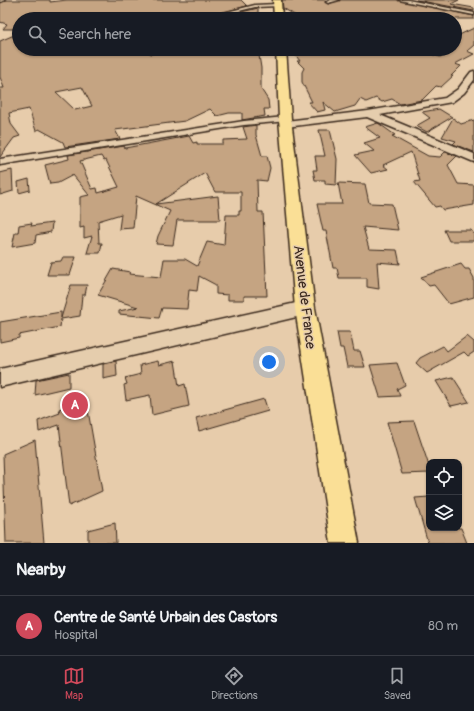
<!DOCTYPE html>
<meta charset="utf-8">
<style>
body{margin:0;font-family:Pangolin,sans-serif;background:#242831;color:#f1f3f6}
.controls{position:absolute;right:12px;bottom:12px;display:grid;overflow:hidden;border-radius:8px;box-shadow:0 1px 3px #0004}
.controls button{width:36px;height:36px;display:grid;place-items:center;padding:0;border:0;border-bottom:1px solid #363941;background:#171b24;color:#f1f3f6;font:20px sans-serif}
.you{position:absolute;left:269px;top:362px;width:14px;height:14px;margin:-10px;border:3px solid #fff;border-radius:50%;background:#1a73e8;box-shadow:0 0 0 6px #1a73e833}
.badge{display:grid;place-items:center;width:26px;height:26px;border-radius:50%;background:#d1495b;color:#fff;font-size:13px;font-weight:700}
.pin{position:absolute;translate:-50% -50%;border:2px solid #fff;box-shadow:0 1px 4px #0006}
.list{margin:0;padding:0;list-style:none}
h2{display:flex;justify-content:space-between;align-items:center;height:52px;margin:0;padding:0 16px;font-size:17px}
h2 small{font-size:13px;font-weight:400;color:#9ea1a6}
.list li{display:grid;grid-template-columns:26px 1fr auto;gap:12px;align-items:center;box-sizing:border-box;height:60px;padding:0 16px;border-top:1px solid #363941}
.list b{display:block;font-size:15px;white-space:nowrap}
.list p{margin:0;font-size:13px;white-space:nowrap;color:#9ea1a6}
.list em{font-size:13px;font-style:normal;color:#9ea1a6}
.icon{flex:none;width:22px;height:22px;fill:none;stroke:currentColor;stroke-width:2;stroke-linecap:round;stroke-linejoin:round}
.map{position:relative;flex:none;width:474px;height:543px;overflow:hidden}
.search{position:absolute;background:#171b24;box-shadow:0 1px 3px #0004;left:12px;right:12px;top:12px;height:44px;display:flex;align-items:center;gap:10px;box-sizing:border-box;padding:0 14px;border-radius:22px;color:#9ea1a6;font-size:15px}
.sheet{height:112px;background:#171b24}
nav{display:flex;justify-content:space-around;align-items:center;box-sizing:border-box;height:56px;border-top:1px solid #363941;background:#171b24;font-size:11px;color:#9ea1a6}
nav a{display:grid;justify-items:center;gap:2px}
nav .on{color:#d1495b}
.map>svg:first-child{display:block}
.building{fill:#c5a482;stroke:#3b2a1e;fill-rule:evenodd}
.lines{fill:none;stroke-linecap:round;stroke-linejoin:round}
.street-casing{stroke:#3b2a1e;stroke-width:3}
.secondary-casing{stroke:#3b2a1e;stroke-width:3}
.primary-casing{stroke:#3b2a1e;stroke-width:3}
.street{fill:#e5cdad;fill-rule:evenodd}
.secondary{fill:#e5cdad;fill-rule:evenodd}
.primary{fill:#fadf96;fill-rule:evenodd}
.labels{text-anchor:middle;stroke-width:3;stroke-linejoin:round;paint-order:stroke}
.street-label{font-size:14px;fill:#3b2a1e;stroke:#e5cdad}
</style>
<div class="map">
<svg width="474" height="543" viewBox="0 0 474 543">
<rect width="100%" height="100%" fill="#e7ccab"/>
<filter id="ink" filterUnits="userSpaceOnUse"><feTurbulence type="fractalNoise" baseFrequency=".025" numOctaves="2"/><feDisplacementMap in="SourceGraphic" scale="8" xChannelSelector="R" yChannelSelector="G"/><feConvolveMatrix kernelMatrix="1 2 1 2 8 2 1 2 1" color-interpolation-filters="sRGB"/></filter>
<g filter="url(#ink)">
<path class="building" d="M 6,0 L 50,0 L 50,2 L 67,0 L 241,0 L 247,6 L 198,19 L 83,19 L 83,17 L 61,19 L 19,19 L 19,29 L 3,29 L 7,24 L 0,22 L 0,3 Z
M 282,0 L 327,0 L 325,2 L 328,4 L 340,0 L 398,0 L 474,16 L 474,19 L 301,19 L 283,8 Z
M 416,0 L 459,0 L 451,4 L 474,8 L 474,11 Z
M 258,8 L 258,16 L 261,19 L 213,19 Z
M 474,28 L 474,45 L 467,51 L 474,54 L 455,64 L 461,66 L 451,76 L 453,76 L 441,87 L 436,86 L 422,100 L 400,104 L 392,99 L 382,102 L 376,98 L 366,102 L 360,99 L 355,106 L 335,112 L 323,102 L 325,110 L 317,112 L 308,102 L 312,102 L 302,82 L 302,72 L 304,68 L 297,61 L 300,61 L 291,49 L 416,49 L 440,57 L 455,50 L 455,37 Z
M 19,33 L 19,49 L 145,49 L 151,54 L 177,49 L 258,49 L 261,68 L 261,89 L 268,100 L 269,109 L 264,109 L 265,116 L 242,120 L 242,113 L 229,113 L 217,116 L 210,109 L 185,121 L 115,130 L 120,139 L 65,147 L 63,142 L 39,129 L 36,131 L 29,109 L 9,113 L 11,124 L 20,136 L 14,138 L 0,157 L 0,88 L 4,88 L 0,77 L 0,41 ZM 82,87 L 92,106 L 75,110 L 56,92 Z
M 439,109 L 452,117 L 427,132 L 416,126 L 430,118 L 422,112 Z
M 453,118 L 461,124 L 474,120 L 474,152 L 453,144 L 456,141 L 442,137 Z
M 378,123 L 395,135 L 392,136 L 428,156 L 440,157 L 445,152 L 457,156 L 448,165 L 458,184 L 474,185 L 474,205 L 443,210 L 440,206 L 435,207 L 414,182 L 420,181 L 411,152 L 383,165 L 388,169 L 371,173 L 355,155 L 374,151 L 364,143 L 380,138 L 365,127 Z
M 256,125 L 256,135 L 262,156 L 267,156 L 270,168 L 267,181 L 257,180 L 258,212 L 263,212 L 267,296 L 244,296 L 244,300 L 228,300 L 228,295 L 216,294 L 216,285 L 199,276 L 197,291 L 189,290 L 187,309 L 162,308 L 159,318 L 119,314 L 119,311 L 138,307 L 98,295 L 113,269 L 130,272 L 129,274 L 161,277 L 164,259 L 185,259 L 197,266 L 207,242 L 224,245 L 226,215 L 239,215 L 239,211 L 241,211 L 241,192 L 215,192 L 205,173 L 156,204 L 218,196 L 220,220 L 177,220 L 173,245 L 156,244 L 158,236 L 170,211 L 136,196 L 133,228 L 119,229 L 121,214 L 98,221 L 99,243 L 102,243 L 100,253 L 87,253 L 92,236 L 84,238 L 84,227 L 80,228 L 80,197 L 89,195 L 73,175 L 58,183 L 50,184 L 45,165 L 69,159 L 68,155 L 124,146 L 125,148 L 189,136 L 193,143 L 197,142 L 197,144 L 223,144 L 223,140 L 247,139 L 243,127 ZM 101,156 L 104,161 L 106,160 L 119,187 L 98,193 L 97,188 L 92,189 L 80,161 Z
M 319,130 L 330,130 L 337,159 L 336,185 L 325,184 L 325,180 L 315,180 L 313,170 L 317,170 L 315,156 L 325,156 Z
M 12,170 L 13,191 L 0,195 L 0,173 Z
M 29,179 L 30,190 L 19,193 L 18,182 Z
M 338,183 L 365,184 L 369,203 L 392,204 L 398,230 L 363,227 L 369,249 L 397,250 L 400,264 L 377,262 L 379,289 L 367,287 L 367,278 L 339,278 L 337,268 L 333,268 L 326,231 L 323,231 L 317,204 L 342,204 Z
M 32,223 L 31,226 L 52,223 L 51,232 L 36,235 L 35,243 L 12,247 L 15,233 L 18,233 L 19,225 Z
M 444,230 L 471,230 L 474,234 L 474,241 L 449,241 Z
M 63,257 L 76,257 L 70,275 L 47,275 L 51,262 L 61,261 Z
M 461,264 L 465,269 L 469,269 L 474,278 L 474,297 L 449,304 L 434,285 L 429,286 L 421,277 Z
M 71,285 L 87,285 L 85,295 L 82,295 L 80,316 L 61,319 L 60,327 L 19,335 L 19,338 L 0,342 L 0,322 L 61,312 L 61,318 Z
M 337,332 L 350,332 L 354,351 L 360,351 L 365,367 L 347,367 L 343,348 L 340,348 Z
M 467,336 L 474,342 L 474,352 L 468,356 L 464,352 L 427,373 L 416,363 L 420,358 L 443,346 L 447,351 Z
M 116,361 L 117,376 L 103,379 L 103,364 Z
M 158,361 L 159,365 L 175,361 L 179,386 L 185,384 L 189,406 L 152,415 L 150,395 L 126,400 L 124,385 L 127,384 L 125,378 L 141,374 L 140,365 Z
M 397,363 L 405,385 L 397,389 L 400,396 L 380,397 L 370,365 Z
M 69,373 L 69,387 L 35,395 L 36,380 Z
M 453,377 L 469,402 L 451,406 L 436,381 Z
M 86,399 L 102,491 L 69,506 L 59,425 L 39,432 L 38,421 L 60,413 L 59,409 Z
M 264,399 L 268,411 L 199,431 L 196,418 Z
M 414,421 L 429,466 L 429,473 L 402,474 L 387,422 Z
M 35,440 L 44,543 L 6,543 L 3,454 Z
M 429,497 L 429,528 L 461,528 L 467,543 L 428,543 L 415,498 Z
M 115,523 L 116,543 L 88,543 L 88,530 Z"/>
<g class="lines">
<defs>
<path id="street" d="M 0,0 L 5,0 L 0,2 Z
M 331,0 L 339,0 L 328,3 L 326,2 Z
M 399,0 L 408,0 L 474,13 L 474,15 Z
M 277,4 L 279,6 L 255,7 L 207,19 L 199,19 L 255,5 Z
M 285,117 L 288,117 L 288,121 L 244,125 L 0,165 L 0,159 L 244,121 Z"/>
<path id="secondary" d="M 474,71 L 474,80 L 464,93 L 452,102 L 380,115 L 474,154 L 474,162 L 367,117 L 286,127 L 281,124 L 286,121 L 368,111 L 445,98 L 458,89 L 471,72 Z
M 305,301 L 311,303 L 314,308 L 311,313 L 305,315 L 0,387 L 0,369 Z"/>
<path id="primary" d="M 273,0 L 281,0 L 282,19 L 274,19 Z
M 276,49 L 286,49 L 291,119 L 315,308 L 359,543 L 331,543 L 295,308 L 279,119 Z"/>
</defs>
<use href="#street" class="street-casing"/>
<use href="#secondary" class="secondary-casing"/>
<use href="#primary" class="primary-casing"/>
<use href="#street" class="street"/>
<use href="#secondary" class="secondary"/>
<use href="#primary" class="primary"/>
</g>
</g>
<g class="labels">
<g class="street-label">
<text transform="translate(305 297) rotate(83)" y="5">Avenue de France</text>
</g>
</g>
</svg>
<div class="controls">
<button><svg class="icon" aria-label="locate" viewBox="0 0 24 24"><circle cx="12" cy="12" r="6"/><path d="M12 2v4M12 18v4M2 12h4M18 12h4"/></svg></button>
<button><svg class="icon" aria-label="layers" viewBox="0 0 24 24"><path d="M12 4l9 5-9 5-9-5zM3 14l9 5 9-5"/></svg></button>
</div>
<div class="you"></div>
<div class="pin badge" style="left:75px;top:405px">A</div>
<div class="search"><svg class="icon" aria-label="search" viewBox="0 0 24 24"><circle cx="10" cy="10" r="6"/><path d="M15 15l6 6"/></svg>Search here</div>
</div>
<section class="sheet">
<h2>Nearby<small></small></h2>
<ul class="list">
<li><span class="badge">A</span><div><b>Centre de Santé Urbain des Castors</b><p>Hospital</p></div><em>80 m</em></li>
</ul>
</section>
<nav>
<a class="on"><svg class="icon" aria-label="map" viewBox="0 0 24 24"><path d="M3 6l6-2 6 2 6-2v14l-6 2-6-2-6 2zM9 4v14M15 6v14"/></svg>Map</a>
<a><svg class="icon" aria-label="directions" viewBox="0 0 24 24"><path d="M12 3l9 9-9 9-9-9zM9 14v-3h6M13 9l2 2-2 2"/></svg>Directions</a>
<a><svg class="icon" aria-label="saved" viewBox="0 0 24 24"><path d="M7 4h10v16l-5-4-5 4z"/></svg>Saved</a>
</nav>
